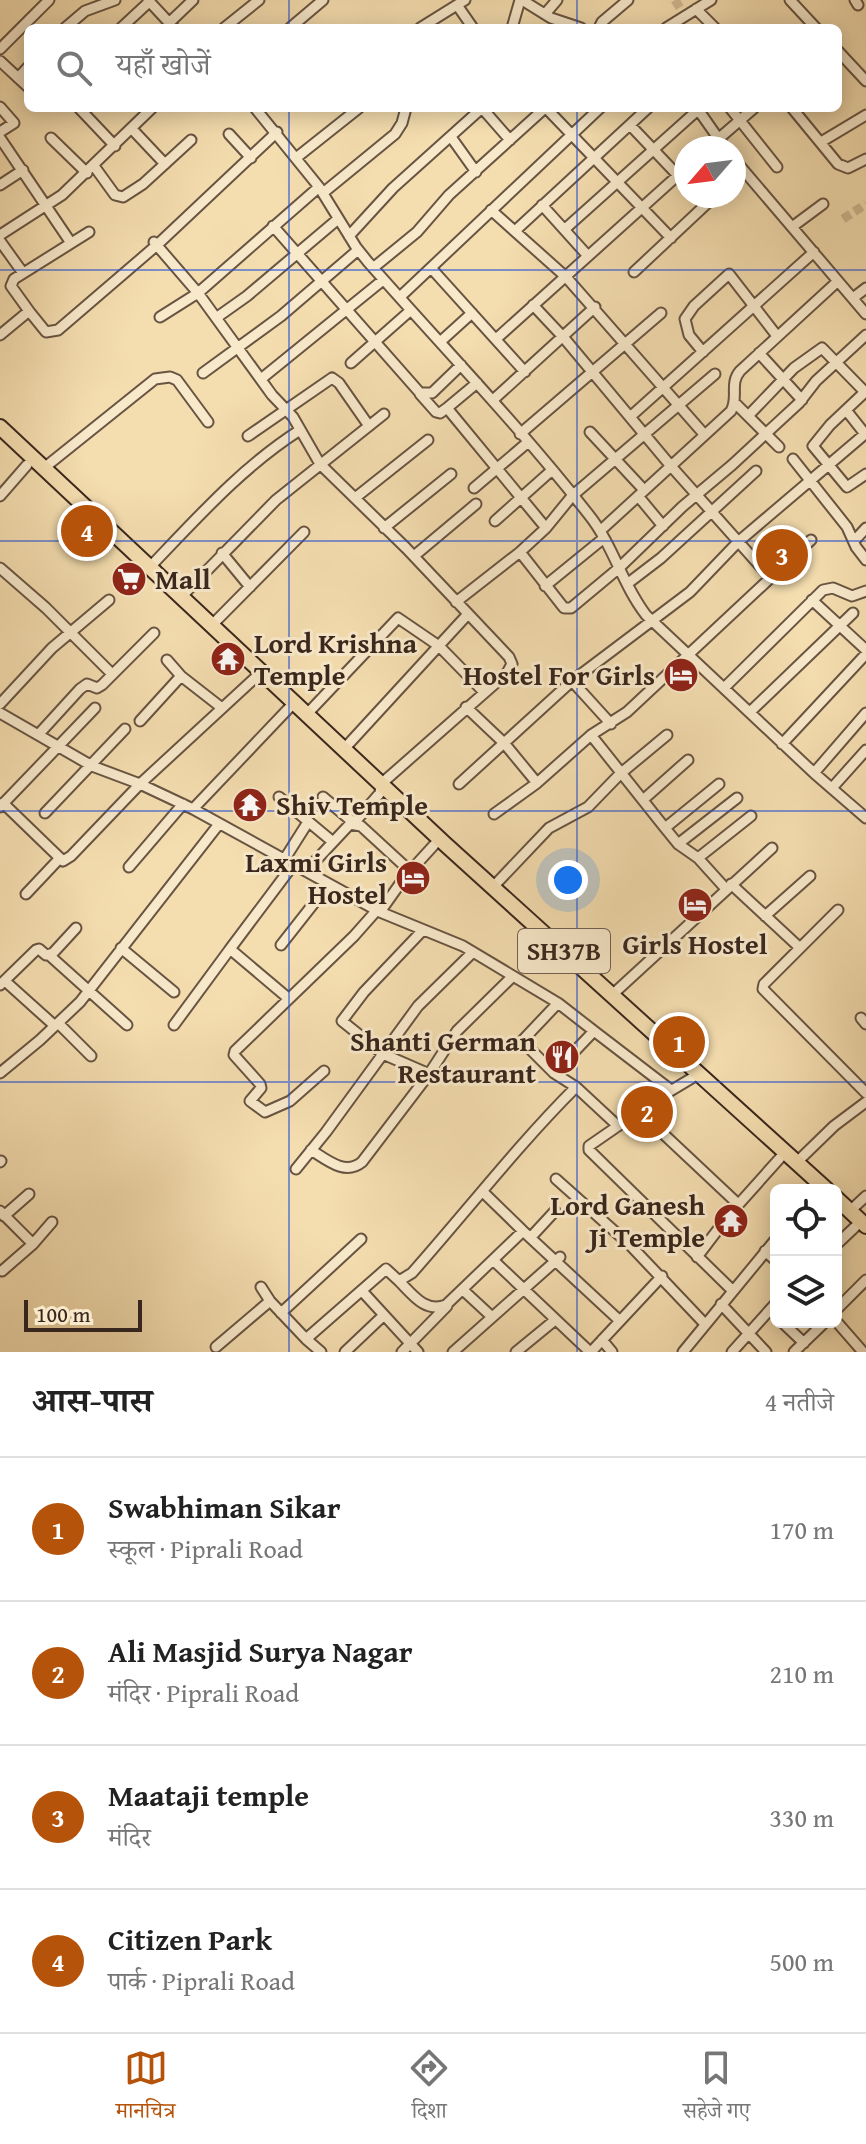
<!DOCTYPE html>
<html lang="hi">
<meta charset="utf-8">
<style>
body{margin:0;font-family:"Gentium Book Plus","Noto Serif Devanagari",serif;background:#f2f2f2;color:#222}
.controls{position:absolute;right:24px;bottom:24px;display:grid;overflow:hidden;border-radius:12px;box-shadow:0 4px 20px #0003}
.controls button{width:72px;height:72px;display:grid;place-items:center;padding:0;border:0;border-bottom:2px solid #e0e0e0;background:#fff;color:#222;font:40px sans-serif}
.compass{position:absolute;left:674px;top:136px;width:72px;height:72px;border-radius:50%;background:#fff;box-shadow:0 4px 20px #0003;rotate:242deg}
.scale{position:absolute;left:24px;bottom:20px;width:118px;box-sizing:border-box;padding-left:8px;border:4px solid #39261d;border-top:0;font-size:22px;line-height:28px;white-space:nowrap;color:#39261d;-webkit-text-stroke:6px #f8e9cb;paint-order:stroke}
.you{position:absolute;left:568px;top:880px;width:28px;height:28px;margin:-20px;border:6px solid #fff;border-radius:50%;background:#1a73e8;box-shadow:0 0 0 12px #1a73e833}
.badge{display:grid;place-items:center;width:52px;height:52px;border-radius:50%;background:#b45309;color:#fff;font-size:26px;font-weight:700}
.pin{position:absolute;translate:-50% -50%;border:4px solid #fff;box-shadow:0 2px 8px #0006}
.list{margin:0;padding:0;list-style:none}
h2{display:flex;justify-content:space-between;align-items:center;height:104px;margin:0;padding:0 32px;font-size:34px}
h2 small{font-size:26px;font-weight:400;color:#767676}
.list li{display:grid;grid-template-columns:52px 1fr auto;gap:24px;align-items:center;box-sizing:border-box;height:144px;padding:0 32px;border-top:2px solid #e0e0e0}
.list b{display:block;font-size:30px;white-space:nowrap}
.list p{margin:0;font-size:26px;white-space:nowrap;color:#767676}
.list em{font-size:26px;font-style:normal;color:#767676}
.icon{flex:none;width:44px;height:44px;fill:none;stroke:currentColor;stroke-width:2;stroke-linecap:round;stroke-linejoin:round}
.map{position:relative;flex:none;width:866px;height:1352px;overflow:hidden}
.search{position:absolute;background:#fff;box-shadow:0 4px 20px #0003;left:24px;right:24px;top:24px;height:88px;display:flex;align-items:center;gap:20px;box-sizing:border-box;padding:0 28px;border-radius:12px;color:#767676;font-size:30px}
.sheet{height:680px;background:#fff}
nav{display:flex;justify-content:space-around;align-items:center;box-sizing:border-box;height:112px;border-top:2px solid #e0e0e0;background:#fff;font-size:22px;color:#767676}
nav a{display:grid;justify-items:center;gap:4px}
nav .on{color:#b45309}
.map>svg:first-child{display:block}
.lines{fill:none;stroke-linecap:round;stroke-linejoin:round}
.minor-tunnel{stroke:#cfb892;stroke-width:9;stroke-dasharray:9 4.5;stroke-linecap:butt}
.minor-casing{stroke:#685442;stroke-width:13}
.primary-casing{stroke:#39261d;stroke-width:18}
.minor{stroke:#f8e9cb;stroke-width:9}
.primary{stroke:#f4ddaf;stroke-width:14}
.grid{fill:none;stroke:#1d4ed8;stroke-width:2;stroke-opacity:0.55}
.labels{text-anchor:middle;stroke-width:6;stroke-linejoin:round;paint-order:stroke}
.shield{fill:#f8e9cb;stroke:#726051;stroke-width:2}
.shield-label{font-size:26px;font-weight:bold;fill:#39261d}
.poi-label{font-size:28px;font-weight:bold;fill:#39261d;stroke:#f8e9cb;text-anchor:end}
</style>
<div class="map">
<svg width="866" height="1352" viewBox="0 0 866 1352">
<rect width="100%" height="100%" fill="#f4ddaf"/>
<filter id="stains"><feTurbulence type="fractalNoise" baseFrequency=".0025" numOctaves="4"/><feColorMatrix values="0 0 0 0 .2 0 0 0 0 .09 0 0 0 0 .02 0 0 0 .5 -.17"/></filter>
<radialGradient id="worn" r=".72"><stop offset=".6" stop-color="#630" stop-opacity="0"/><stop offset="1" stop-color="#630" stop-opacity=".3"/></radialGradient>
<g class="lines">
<path class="minor-tunnel" d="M 675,0 L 685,16
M 843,219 L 866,204"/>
<defs>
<path id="minor" d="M 148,0 L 174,28
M 522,0 L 551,18 L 581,28
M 790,0 L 816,28
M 855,0 L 858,5
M 457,5 L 473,28
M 696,9 L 715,28
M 545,14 L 557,0
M 169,23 L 193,0
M 65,28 L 85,11 L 115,0
M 121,28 L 149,2
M 224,28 L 259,0
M 290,28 L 323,0
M 420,28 L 465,0
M 512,28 L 520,0
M 599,28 L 602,22 L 628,0
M 666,28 L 711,0
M 0,49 L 49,0
M 838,51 L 866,81
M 0,61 L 28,87
M 18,78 L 28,67
M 0,107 L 14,123 L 0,132
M 79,108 L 115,146
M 255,108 L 319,187 L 356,247 L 368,262 C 442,346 520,427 589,515 C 613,545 622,584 646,615 L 814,773 L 866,818
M 482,108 L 510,140
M 546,108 L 671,238
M 697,108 L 725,148
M 730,108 L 777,167
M 792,108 L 838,164 L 848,168 L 866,159
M 630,125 L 686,184
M 132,129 L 165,164
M 229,134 L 251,158
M 451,137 L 476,172
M 0,138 L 71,243
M 51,138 L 87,173
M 821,142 L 866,115
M 708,148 L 754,108
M 296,158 L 359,108
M 734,159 L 866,314
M 94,166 L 115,195 L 123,197 L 143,184 L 191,140
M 734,178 L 743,170
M 0,185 L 23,170
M 323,193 L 395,134 L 402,123 L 406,108
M 542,205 L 588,256
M 491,210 L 566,277 L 703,433
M 273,226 L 420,393 L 432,393 L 461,365
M 792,227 L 823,204
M 565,229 L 700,108
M 515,231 L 648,108
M 0,235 L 62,195 L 152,108
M 349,236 L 393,188 L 482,108
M 0,241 L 23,273
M 154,242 L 198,293 L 272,395 L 293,417 L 320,464 L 406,548 L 509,657 L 512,664 L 507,673 L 381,784 L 380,793 L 354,823 L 323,797
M 373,268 L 417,232 L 449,195 L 545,108
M 432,269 L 525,372
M 634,272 L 715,196
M 401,296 L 600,108
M 853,298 L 866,288
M 533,305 L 564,338 L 670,465 L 769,576
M 29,311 L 11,286 L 14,279 L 89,232
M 160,317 L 198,293 L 319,187
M 216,318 L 247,296 L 338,219
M 0,335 L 29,311 L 46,332 L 58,330 L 157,245 L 277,132
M 496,339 L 686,168
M 440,342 L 472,313
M 703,352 L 689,335 L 685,319 L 694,306 L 729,274 L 777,336
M 759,353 L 802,400
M 351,363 L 411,310
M 203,373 L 281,316 L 358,250
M 261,379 L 383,280
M 866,391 L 830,425 L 813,446 L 847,487 L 866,474
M 420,394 L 436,412 L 440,413 L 447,408 L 546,528
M 493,400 L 595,307
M 735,403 L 779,447
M 447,408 L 477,383
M 748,416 L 794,368 L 822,348 L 865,392
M 630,417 L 814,252
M 590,432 L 644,490
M 520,434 L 661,313
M 248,436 L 332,378 L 339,383 L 369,426
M 793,459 L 847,527 L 856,547 L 866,560
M 44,468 L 155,379 L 170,377 L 177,380 L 208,422
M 474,488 L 527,443
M 0,496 L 27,465
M 638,496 L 663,526
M 355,498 L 428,440
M 495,521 L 551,471
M 384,528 L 451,474
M 600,531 L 731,411 C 739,397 729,384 740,371 L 838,281
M 855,540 L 866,528
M 520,552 L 564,608 L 571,608 L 619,568 L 682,507 L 732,465 L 799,403 L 816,381 L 866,335
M 222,553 L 250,587
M 414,556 L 476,504
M 0,568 L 46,608 L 112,674
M 149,568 C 197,518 242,467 300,430
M 627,584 L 661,558 L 756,471
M 545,586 L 604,538
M 180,598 L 276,500 L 384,414
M 812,600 L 866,650
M 456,602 L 520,552 L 546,528 L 572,496 L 715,374
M 211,626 L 304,532
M 167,660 L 181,676
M 572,681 L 611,724
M 724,688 L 823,590 L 833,588 L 852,596 L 866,591
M 0,704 L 52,648 L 109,600
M 466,707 L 504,743 L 537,783
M 750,712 L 853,613
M 0,713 L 92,766 L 140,784 L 193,809 L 380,912 L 463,946 L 558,1003 L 594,1031
M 307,714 L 398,618 L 439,646 L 484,692
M 140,721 L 181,676 L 222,708
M 38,735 L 80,689 L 87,684 L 97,688 L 102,685 L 154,633
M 591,735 L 665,828
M 782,744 L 866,654
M 344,749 L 468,614
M 814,773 L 866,713
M 459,784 L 572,681 L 690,592 L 738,542 L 865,434 L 846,410
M 719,784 L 665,828 L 678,844 L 698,858 L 726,889
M 832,788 L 866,750
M 279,797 L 333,842
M 644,799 L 688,760
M 3,803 L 63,861 L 71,856 L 140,784 L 256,677
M 0,807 L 95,708
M 193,809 L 289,708
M 45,813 L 125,729
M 494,814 L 537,783 L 591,735 L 627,712 L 811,540
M 678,844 L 737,798
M 698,858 L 751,816
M 284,860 L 308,822
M 129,867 L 183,804
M 306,871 L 350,824 L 361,826 L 410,871
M 731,884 L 799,947
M 492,888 L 549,828 L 588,807 L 620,774 L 667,735
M 26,894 L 59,859
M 838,910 L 764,984 L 763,989 L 866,1093
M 380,912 L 404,878 L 434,845
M 765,916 L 810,876
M 423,930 L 364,992 L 342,1021 L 383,1054 L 429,1074
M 281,945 L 329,884
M 121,948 L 174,992
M 230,949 L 293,865
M 49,955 L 127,1025
M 5,981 L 55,1026
M 0,985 L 36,950 L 39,949 L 46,955 L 53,953 L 76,928
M 612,995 L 772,848
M 861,1018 L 866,1024
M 58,1023 L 91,1056
M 174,1025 L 230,949 L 288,998
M 324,1071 L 290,1101 L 265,1112 L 250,1101 L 261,1088 L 260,1084 L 234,1055 L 235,1051 L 354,936 L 377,910
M 0,1073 L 40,1040 L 80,1002 L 219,824
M 554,1073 L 522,1041 L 558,1003
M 692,1078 L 657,1099 L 589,1146 L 589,1150 L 732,1290
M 639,1111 L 738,1204
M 618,1126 L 576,1087 L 554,1073 L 594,1031 L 671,1090
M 311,1150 C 327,1160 345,1176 362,1162 L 429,1074 L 457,1031 L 513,976
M 0,1162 L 1,1161
M 797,1162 L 834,1126 L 866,1102
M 296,1169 L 326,1132 L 418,1006 L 473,952
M 556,1179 L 630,1245 L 704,1323
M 483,1192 L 523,1231
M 0,1211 L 33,1244
M 850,1211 L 866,1196
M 4,1216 L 29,1194
M 531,1237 L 555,1211
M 836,1245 L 855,1227
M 765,1251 L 776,1261
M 697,1257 L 729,1215 L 780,1158
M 493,1260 L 590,1352
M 2,1271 L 33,1244 L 52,1222
M 399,1281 C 413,1295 425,1313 446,1305 L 523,1231 L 620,1321
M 261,1287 L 270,1301 L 306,1339
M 463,1290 L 491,1316
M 362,1291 L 418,1352
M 721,1304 L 766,1352
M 836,1310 L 866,1280
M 281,1313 L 361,1239
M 836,1321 L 863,1352
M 782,1322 L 804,1343
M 602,1340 L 612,1352
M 216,1347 L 270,1301
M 321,1352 L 306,1339 L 386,1269 L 399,1281 L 412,1273 C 467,1211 517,1146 576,1087
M 345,1352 L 384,1315
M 402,1352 L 447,1306
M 453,1352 L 560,1257
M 516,1352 L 555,1320
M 591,1352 L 662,1276
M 683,1352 L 776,1239
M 732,1352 L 776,1303
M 794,1352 L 825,1322"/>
<path id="primary" d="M 0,427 L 445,844 L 827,1190
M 836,1198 L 866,1226"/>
</defs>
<use href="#minor" class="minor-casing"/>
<use href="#primary" class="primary-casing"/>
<use href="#minor" class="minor"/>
<use href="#primary" class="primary"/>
</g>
<path class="grid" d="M 289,0 L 289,28M 577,0 L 577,28M 289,108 L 289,1352M 577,108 L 577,1352M 0,270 L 866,270M 0,541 L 866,541M 0,811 L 866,811M 0,1082 L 866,1082"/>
<defs>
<symbol id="supermarket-disc" viewBox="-11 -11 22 22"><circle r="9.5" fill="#8f2418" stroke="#f8e9cb"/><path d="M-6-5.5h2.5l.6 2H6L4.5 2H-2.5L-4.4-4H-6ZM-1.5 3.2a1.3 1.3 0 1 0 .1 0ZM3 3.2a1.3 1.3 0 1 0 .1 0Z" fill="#fff"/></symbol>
<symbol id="temple-disc" viewBox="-11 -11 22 22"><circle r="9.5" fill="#8f2418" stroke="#f8e9cb"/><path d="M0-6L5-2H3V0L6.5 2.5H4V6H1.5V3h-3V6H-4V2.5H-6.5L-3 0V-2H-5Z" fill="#fff"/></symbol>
<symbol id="hotel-disc" viewBox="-11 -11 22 22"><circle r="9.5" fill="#8f2418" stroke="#f8e9cb"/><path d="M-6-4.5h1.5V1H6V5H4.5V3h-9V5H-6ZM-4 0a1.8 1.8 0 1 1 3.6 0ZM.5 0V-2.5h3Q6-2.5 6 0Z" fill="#fff"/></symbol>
<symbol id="restaurant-disc" viewBox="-11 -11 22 22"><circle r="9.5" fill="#8f2418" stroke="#f8e9cb"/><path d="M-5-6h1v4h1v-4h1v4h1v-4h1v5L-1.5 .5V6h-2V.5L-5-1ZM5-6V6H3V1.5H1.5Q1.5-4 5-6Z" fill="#fff"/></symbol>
</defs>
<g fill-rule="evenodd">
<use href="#supermarket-disc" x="109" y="559" width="40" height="40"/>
<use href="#temple-disc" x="208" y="639" width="40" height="40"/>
<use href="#hotel-disc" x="661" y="655" width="40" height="40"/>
<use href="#temple-disc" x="230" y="785" width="40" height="40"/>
<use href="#hotel-disc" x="393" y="858" width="40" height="40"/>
<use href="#hotel-disc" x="675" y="885" width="40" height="40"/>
<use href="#restaurant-disc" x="542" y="1037" width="40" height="40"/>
<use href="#temple-disc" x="711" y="1201" width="40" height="40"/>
</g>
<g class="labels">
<rect class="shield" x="518" y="929" width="92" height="44" rx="6"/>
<g class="shield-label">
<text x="564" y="960">SH37B</text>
</g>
<g class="poi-label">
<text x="155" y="589" text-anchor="start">Mall</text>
<text x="254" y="653" text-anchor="start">Lord Krishna<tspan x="254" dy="32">Temple</tspan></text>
<text x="655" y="685">Hostel For Girls</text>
<text x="276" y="815" text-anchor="start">Shiv Temple</text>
<text x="387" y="872">Laxmi Girls<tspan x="387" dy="32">Hostel</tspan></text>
<text x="695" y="954" text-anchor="middle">Girls Hostel</text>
<text x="536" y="1051">Shanti German<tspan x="536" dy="32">Restaurant</tspan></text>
<text x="705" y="1215">Lord Ganesh<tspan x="705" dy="32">Ji Temple</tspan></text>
</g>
</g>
<rect width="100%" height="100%" filter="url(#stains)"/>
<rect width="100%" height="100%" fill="url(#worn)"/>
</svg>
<div class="controls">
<button><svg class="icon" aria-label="locate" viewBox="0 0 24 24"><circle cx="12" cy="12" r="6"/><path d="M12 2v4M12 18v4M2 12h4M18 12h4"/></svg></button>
<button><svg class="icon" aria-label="layers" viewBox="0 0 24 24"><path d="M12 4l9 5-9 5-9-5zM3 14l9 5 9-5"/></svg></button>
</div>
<svg class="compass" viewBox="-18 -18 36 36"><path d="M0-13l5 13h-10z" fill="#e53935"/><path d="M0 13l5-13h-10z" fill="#767676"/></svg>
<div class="scale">100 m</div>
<div class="you"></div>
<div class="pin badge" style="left:679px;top:1042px">1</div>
<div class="pin badge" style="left:647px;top:1112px">2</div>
<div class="pin badge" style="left:782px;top:555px">3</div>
<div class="pin badge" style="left:87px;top:531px">4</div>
<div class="search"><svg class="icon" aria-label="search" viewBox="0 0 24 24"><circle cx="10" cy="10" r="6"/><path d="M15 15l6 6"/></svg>यहाँ खोजें</div>
</div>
<section class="sheet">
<h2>आस-पास<small>4 नतीजे</small></h2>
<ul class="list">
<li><span class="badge">1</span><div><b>Swabhiman Sikar</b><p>स्कूल · Piprali Road</p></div><em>170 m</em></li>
<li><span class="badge">2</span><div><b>Ali Masjid Surya Nagar</b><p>मंदिर · Piprali Road</p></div><em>210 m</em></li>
<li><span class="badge">3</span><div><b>Maataji temple</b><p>मंदिर</p></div><em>330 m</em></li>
<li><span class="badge">4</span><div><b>Citizen Park</b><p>पार्क · Piprali Road</p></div><em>500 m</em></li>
</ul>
</section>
<nav>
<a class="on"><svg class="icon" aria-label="map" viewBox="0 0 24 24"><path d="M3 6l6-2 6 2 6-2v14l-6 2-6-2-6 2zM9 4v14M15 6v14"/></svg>मानचित्र</a>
<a><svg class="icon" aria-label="directions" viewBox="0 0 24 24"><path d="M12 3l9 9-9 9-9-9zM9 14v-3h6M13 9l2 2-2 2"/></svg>दिशा</a>
<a><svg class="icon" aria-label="saved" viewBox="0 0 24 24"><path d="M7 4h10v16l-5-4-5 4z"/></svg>सहेजे गए</a>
</nav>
